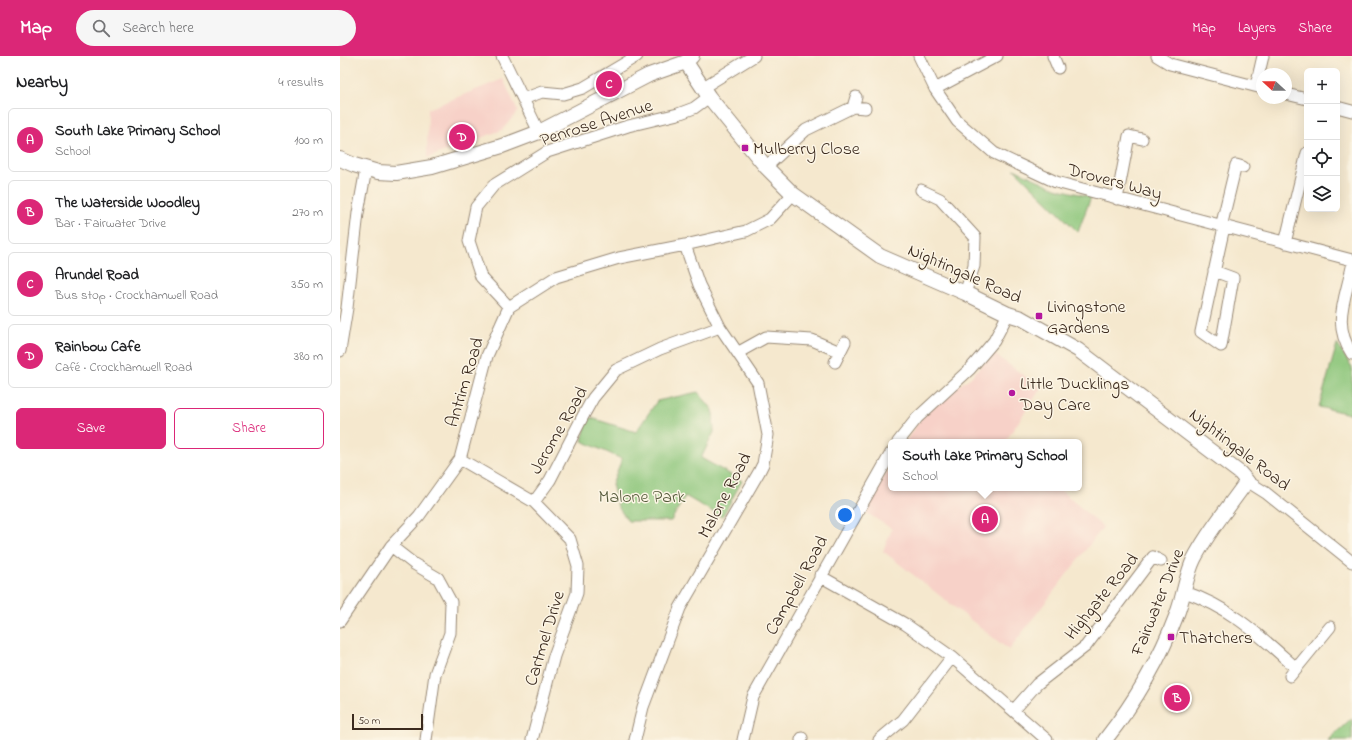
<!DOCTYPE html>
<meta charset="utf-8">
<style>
body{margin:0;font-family:"Indie Flower",sans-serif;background:#f6f6f6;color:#202124}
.controls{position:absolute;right:12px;top:12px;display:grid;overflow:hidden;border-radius:6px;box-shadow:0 4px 16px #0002}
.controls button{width:36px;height:36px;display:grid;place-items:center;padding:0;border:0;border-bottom:1px solid #e0e0e0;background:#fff;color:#202124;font:20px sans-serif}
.compass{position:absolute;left:916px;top:12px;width:36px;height:36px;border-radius:50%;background:#fff;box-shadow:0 4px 16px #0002;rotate:291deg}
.scale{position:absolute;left:12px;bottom:10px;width:71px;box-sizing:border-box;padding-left:4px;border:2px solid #3b2a1e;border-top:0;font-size:11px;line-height:14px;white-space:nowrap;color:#3b2a1e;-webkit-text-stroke:3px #fcf5e5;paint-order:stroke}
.you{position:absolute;left:505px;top:459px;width:14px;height:14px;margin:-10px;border:3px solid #fff;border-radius:50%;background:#1a73e8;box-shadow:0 0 0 6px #1a73e833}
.badge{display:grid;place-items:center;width:26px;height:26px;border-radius:50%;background:#db2777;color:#fff;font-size:13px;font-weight:700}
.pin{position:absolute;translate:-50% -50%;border:2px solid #fff;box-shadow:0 1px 4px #0006}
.popup{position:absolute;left:548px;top:383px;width:194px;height:52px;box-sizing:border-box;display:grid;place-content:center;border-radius:6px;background:#fff;filter:drop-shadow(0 1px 3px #0005);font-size:13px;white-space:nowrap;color:#757577}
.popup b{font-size:15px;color:#202124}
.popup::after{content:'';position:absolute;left:50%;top:100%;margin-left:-8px;border:8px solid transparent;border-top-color:#fff}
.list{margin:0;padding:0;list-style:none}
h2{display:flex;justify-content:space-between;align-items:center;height:52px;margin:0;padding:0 16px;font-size:17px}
h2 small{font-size:13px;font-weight:400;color:#757577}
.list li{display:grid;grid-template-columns:26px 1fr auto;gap:12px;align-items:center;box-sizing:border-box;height:64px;margin:0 8px 8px;padding:0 8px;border:1px solid #e0e0e0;border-radius:6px}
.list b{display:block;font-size:15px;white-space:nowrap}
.list p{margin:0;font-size:13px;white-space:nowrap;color:#757577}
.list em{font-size:13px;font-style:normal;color:#757577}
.actions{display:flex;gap:8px;padding:12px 16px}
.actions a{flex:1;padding:9px 0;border:1px solid #db2777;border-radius:6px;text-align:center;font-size:14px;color:#db2777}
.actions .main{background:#db2777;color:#fff}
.icon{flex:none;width:22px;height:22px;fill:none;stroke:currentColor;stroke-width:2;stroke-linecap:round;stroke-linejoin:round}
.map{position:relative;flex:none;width:1012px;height:684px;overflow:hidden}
header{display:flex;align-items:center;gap:24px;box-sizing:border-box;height:56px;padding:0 20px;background:#db2777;color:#fff}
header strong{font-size:19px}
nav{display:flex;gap:22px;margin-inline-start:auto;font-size:14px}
.search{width:280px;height:36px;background:#f6f6f6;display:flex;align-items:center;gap:10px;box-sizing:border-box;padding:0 14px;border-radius:22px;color:#757577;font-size:15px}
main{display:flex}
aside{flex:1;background:#fff}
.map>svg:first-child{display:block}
.built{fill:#f7d1c8}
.green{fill:#8dc67b;stroke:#64784c}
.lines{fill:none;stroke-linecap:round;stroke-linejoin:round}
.minor-casing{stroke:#988976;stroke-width:13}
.tertiary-casing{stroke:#988976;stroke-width:16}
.minor{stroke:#fff;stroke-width:11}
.tertiary{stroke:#fff;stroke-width:14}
.poi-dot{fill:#b5179e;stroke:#fcf5e5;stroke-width:1.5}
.labels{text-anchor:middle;stroke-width:3;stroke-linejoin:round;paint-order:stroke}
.street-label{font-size:18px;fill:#3b2a1e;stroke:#fcf5e5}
.poi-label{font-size:18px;fill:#3b2a1e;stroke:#fcf5e5;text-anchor:start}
.park-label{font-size:18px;fill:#54593a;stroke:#fcf5e5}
</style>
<header>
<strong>Map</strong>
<div class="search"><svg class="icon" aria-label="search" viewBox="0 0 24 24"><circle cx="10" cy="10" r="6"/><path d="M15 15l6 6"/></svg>Search here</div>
<nav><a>Map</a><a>Layers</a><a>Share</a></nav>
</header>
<main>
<aside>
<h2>Nearby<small>4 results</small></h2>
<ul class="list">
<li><span class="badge">A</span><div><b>South Lake Primary School</b><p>School</p></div><em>100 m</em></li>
<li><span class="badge">B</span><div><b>The Waterside Woodley</b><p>Bar · Fairwater Drive</p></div><em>270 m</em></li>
<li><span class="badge">C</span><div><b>Arundel Road</b><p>Bus stop · Crockhamwell Road</p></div><em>350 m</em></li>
<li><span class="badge">D</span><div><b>Rainbow Cafe</b><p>Café · Crockhamwell Road</p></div><em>380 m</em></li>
</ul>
<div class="actions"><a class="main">Save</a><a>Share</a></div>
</aside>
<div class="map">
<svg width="1012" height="684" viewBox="0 0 1012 684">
<rect width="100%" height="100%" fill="#fcf5e5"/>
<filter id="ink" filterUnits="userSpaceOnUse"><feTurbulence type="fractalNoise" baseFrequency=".025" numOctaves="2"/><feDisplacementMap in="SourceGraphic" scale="8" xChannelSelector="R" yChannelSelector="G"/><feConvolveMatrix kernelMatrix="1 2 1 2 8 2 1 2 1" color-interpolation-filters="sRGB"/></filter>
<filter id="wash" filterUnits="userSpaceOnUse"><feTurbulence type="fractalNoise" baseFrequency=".012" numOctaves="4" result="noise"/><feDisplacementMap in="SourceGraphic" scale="16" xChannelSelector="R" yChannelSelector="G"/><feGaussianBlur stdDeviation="0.9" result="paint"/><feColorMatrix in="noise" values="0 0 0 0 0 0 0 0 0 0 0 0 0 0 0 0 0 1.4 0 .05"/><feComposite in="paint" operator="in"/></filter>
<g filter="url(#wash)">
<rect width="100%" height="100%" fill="#f5e8ce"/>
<path class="built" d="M 163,23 L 178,55 L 162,74 L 87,102 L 88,53 Z
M 653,297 L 701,332 L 665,386 L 565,386 L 581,362 L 600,342 L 630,322 Z
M 551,409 L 551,432 L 718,432 L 763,471 L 669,594 L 543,495 L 552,473 L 522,454 Z"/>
<path class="green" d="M 674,113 L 715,132 L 751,141 L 738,176 Z
M 997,288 L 1012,311 L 1012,353 L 1010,358 L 979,351 Z
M 358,336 L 373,354 L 374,376 L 361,402 L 402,425 L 382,461 L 345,440 L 331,465 L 288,465 L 278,451 L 272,428 L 282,403 L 242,385 L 248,361 L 296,376 L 317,345 Z
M 1012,662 L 1012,684 L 988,684 Z"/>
</g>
<g filter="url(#ink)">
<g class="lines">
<defs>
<path id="minor" d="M 162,0 L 199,76
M 579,0 L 595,33 L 617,65 L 654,97 L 716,126 L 1012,204
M 713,0 L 718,12
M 817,0 L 830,8 L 922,32
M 916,30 L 923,0
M 362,32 L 414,0
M 595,33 L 657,0
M 946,38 L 967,43
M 183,43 L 202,36 L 223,38 L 243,32 L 297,0
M 513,51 L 516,41
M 997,51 L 1012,55
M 426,111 L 466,74 L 513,51 L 525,52
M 581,134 L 600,143 L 635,181 L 634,210 L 625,237
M 777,143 L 789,80 L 802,83
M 881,171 L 896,109 L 903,111
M 945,187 L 967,97
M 1012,211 C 1005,244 992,268 1012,298
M 874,215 L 893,222 L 881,290 L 861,276 L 884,171
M 169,251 L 141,221 L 129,185 L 136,151 L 154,129 L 207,96 L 288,70 L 338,58 L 354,52 L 369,41
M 0,295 L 7,252 L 18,157 L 26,113
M 399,296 L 426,281 L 472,284 L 500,296 L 495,306
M 500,296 L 505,286
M 558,386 L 577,362 L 630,313 L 643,298 L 654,285 L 668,258
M 120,403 L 194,446 L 230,483 L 238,510 L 237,537 L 214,600 L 192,684
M 907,425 L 926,437 L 1012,506
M 194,446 L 210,424 L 243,360 L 253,342 L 276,314 L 320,293 L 380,271
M 51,490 L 74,508 L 98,522 L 111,546 L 110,577 L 95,618 L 86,684
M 480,520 L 565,568 L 612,601 L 707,684
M 845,536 C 892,552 920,580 956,612
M 0,565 L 51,490 L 79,460 L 120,403 L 147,300 L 169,251 L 216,221 L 279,202 L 345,189 L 406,175 L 430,163 L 453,138
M 950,620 L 990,571
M 674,654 L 697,628 L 746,590 L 813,501 L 821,505
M 295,684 L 303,651 L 340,552 L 419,416 L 423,408 L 428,379 L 418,327 L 380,271 L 359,229 L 345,189
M 403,684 L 413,641 L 551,397
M 461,684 L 462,682
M 539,684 L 563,664 L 612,601"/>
<path id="tertiary" d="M 346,6 L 369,41 L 426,111 L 453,138 L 540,200 L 625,237 L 668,258 L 681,262 L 738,294 L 900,417 L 907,425 C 889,451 869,474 854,503 C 846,519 844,540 837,558 C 820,603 795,646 765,684
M 0,103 L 14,109 L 38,116 L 56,117 L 92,111 L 162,90 L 199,76 L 309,19 L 346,6 L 352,0"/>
</defs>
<use href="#minor" class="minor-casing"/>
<use href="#tertiary" class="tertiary-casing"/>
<use href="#minor" class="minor"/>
<use href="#tertiary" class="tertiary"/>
</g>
</g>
<g class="poi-dot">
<rect x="401" y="88" width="8" height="8" rx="2"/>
<rect x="695" y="256" width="8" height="8" rx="2"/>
<circle cx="672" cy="337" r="4"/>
<rect x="827" y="577" width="8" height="8" rx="2"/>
</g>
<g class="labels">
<g class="street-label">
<text transform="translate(256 66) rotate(-18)" y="6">Penrose Avenue</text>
<text transform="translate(775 125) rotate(15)" y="6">Drovers Way</text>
<text transform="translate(625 217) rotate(24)" y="6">Nightingale Road</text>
<text transform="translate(124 326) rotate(-73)" y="6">Antrim Road</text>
<text transform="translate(218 374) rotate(-60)" y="6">Jerome Road</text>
<text transform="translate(900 393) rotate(38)" y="6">Nightingale Road</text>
<text transform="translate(384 439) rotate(-62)" y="6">Malone Road</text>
<text transform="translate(456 529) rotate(-61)" y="6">Campbell Road</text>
<text transform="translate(761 540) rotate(-51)" y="6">Highgate Road</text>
<text transform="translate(817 546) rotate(-68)" y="6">Fairwater Drive</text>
<text transform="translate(204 582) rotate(-73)" y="6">Cartmel Drive</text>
</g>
<g class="poi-label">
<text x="413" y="98">Mulberry Close</text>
<text x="707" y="256">Livingstone<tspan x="707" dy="21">Gardens</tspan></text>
<text x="680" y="333">Little Ducklings<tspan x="680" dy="21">Day Care</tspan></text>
<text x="839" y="587">Thatchers</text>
</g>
<g class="park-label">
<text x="302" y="446">Malone Park</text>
</g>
</g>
</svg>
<div class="controls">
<button>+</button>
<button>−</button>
<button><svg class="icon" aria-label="locate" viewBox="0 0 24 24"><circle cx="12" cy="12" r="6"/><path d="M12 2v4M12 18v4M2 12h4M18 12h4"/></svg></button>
<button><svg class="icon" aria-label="layers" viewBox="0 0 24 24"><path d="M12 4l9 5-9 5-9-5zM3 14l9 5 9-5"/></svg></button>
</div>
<svg class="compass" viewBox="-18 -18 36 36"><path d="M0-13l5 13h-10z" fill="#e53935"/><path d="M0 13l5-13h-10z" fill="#757577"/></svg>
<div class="scale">50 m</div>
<div class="you"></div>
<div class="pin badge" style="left:645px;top:463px">A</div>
<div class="popup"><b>South Lake Primary School</b>School</div>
<div class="pin badge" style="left:837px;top:642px">B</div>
<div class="pin badge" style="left:269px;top:28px">C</div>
<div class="pin badge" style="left:122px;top:81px">D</div>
</div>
</main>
